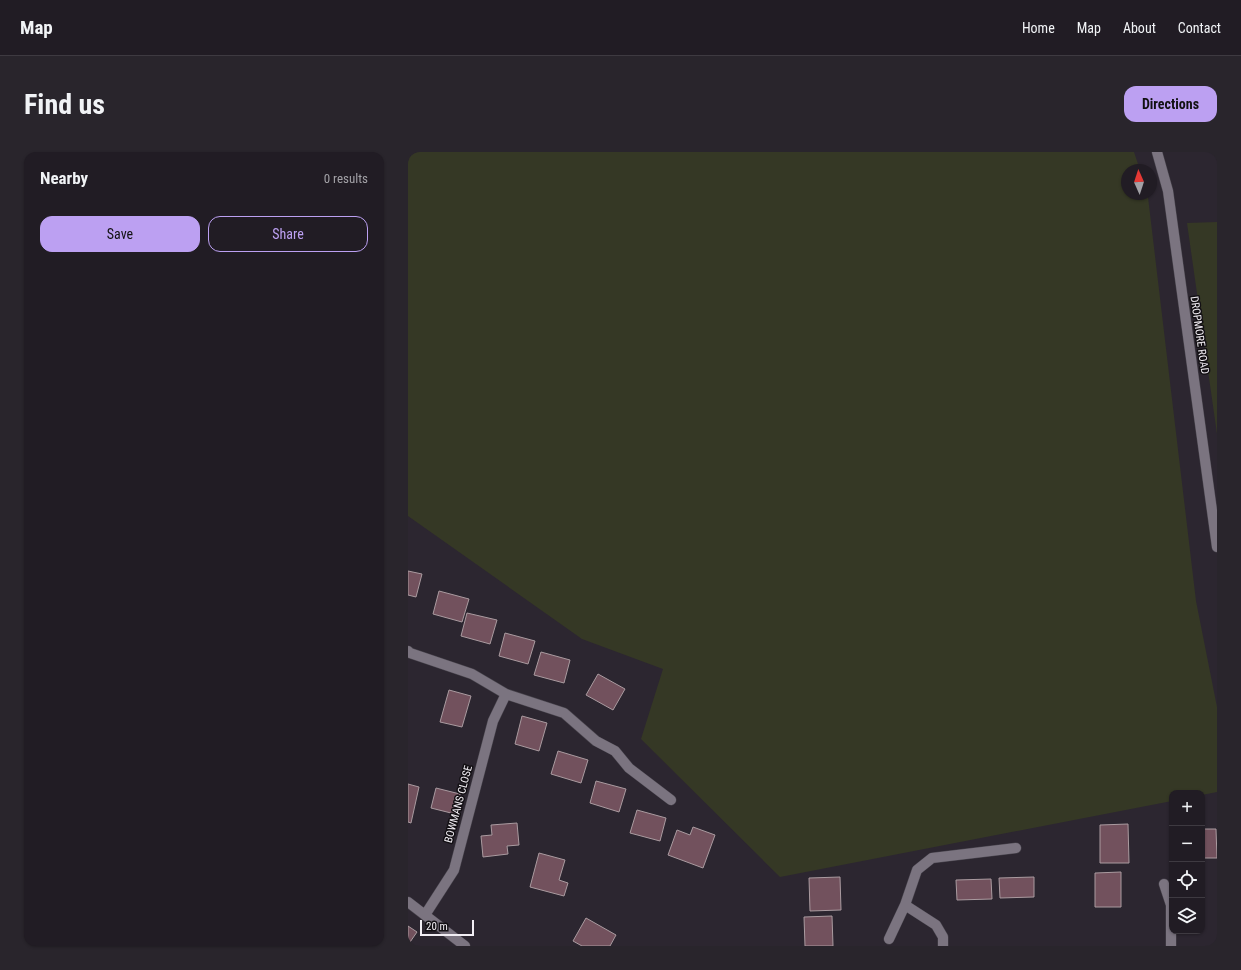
<!DOCTYPE html>
<meta charset="utf-8">
<style>
body{margin:0;font-family:"Roboto Condensed",sans-serif;background:#29252c;color:#f1f3f6}
.controls{position:absolute;right:12px;bottom:12px;display:grid;overflow:hidden;border-radius:8px;box-shadow:0 1px 3px #0004}
.controls button{width:36px;height:36px;display:grid;place-items:center;padding:0;border:0;border-bottom:1px solid #3e3a41;background:#211c24;color:#f1f3f6;font:20px sans-serif}
.compass{position:absolute;left:713px;top:12px;width:36px;height:36px;border-radius:50%;background:#211c24;box-shadow:0 1px 3px #0004;rotate:357deg}
.scale{position:absolute;left:12px;bottom:10px;width:54px;box-sizing:border-box;padding-left:4px;border:2px solid #f2eef4;border-top:0;font-size:11px;line-height:14px;white-space:nowrap;color:#f2eef4;-webkit-text-stroke:3px #131014;paint-order:stroke}
.list{margin:0;padding:0;list-style:none}
h2{display:flex;justify-content:space-between;align-items:center;height:52px;margin:0;padding:0 16px;font-size:17px}
h2 small{font-size:13px;font-weight:400;color:#a2a1a6}
.actions{display:flex;gap:8px;padding:12px 16px}
.actions a{flex:1;padding:9px 0;border:1px solid #bca0f2;border-radius:12px;text-align:center;font-size:14px;color:#bca0f2}
.actions .main{background:#bca0f2;color:#111}
.icon{flex:none;width:22px;height:22px;fill:none;stroke:currentColor;stroke-width:2;stroke-linecap:round;stroke-linejoin:round}
.map{position:relative;flex:none;width:809px;height:794px;overflow:hidden;border-radius:12px}
header{display:flex;align-items:center;gap:24px;box-sizing:border-box;height:56px;padding:0 20px;background:#211c24;border-bottom:1px solid #3e3a41}
header strong{font-size:19px}
nav{display:flex;gap:22px;margin-inline-start:auto;font-size:14px}
.intro{display:flex;align-items:center;justify-content:space-between;box-sizing:border-box;height:96px;padding:0 24px}
h1{margin:0;font-size:28px}
.button{padding:10px 18px;border-radius:12px;background:#bca0f2;color:#111;font-size:14px;font-weight:700}
main{display:flex;gap:24px;padding:0 24px}
aside{flex:1;background:#211c24;border-radius:12px;box-shadow:0 1px 3px #0004}
.map>svg:first-child{display:block}
.green{fill:#353825}
.building{fill:#72515d;stroke:#aa9ba0}
.lines{fill:none;stroke-linecap:round;stroke-linejoin:round}
.minor-casing{stroke:#49454d;stroke-width:11}
.minor{stroke:#7b7480;stroke-width:10}
.labels{text-anchor:middle;stroke-width:3;stroke-linejoin:round;paint-order:stroke}
.street-label{font-size:11px;fill:#f2eef4;stroke:#131014}
</style>
<header>
<strong>Map</strong>
<nav><a>Home</a><a>Map</a><a>About</a><a>Contact</a></nav>
</header>
<div class="intro"><h1>Find us</h1><a class="button">Directions</a></div>
<main>
<aside>
<h2>Nearby<small>0 results</small></h2>
<ul class="list">
</ul>
<div class="actions"><a class="main">Save</a><a>Share</a></div>
</aside>
<div class="map">
<svg width="809" height="794" viewBox="0 0 809 794">
<rect width="100%" height="100%" fill="#2c2630"/>
<path class="green" d="M 0,0 L 726,0 L 732,18 L 719,18 L 719,42 L 740,42 L 740,45 L 788,449 L 809,555 L 809,640 L 794,643 L 794,641 L 764,641 L 764,649 L 372,725 L 233,587 L 255,517 L 174,487 L 0,364 Z
M 809,70 L 809,282 L 779,71 Z"/>
<path class="building" d="M 0,419 L 14,422 L 8,445 L 0,443 Z
M 31,439 L 61,447 L 54,470 L 25,462 Z
M 59,461 L 89,468 L 82,492 L 53,484 Z
M 97,481 L 127,489 L 120,512 L 91,504 Z
M 133,500 L 162,508 L 156,531 L 126,523 Z
M 190,522 L 217,537 L 205,558 L 178,543 Z
M 41,538 L 63,544 L 54,575 L 32,570 Z
M 114,564 L 139,571 L 131,599 L 107,592 Z
M 150,599 L 180,608 L 173,631 L 143,622 Z
M 188,629 L 218,637 L 211,660 L 182,651 Z
M 0,632 L 11,635 L 3,671 L 0,670 Z
M 28,636 L 52,642 L 47,662 L 23,656 Z
M 229,658 L 258,666 L 252,689 L 222,681 Z
M 109,671 L 111,693 L 99,694 L 100,702 L 75,705 L 73,684 L 84,683 L 83,673 Z
M 720,672 L 721,711 L 692,711 L 692,673 Z
M 285,675 L 307,683 L 295,716 L 260,703 L 269,678 L 282,683 Z
M 794,677 L 808,677 L 809,706 L 794,706 Z
M 131,701 L 157,708 L 151,728 L 160,731 L 156,744 L 122,735 Z
M 713,720 L 713,755 L 687,755 L 687,721 Z
M 432,725 L 433,758 L 402,759 L 401,726 Z
M 626,725 L 626,745 L 592,746 L 591,726 Z
M 583,727 L 584,747 L 549,748 L 548,728 Z
M 424,764 L 425,794 L 397,794 L 396,765 Z
M 178,766 L 208,783 L 202,794 L 174,794 L 165,789 Z
M 0,774 L 9,780 L 0,793 Z"/>
<g class="lines">
<defs>
<path id="minor" d="M 749,0 L 760,39 L 809,395
M 0,499 L 2,501 L 64,522 L 98,542 L 156,561 L 188,589 L 207,599 L 221,616 L 263,648
M 756,732 L 763,753 L 763,794
M 0,750 L 57,794
M 17,763 L 46,718 L 85,569 L 98,542
M 481,787 L 497,753
M 535,794 L 535,785 L 528,773 L 497,753 L 509,718 L 524,706 L 608,696"/>
</defs>
<use href="#minor" class="minor-casing"/>
<use href="#minor" class="minor"/>
</g>
<g class="labels">
<g class="street-label">
<text transform="translate(792 183) rotate(82)" y="4">DROPMORE ROAD</text>
<text transform="translate(50 652) rotate(-75)" y="4">BOWMANS CLOSE</text>
</g>
</g>
</svg>
<div class="controls">
<button>+</button>
<button>−</button>
<button><svg class="icon" aria-label="locate" viewBox="0 0 24 24"><circle cx="12" cy="12" r="6"/><path d="M12 2v4M12 18v4M2 12h4M18 12h4"/></svg></button>
<button><svg class="icon" aria-label="layers" viewBox="0 0 24 24"><path d="M12 4l9 5-9 5-9-5zM3 14l9 5 9-5"/></svg></button>
</div>
<svg class="compass" viewBox="-18 -18 36 36"><path d="M0-13l5 13h-10z" fill="#e53935"/><path d="M0 13l5-13h-10z" fill="#a2a1a6"/></svg>
<div class="scale">20 m</div>
</div>
</main>
